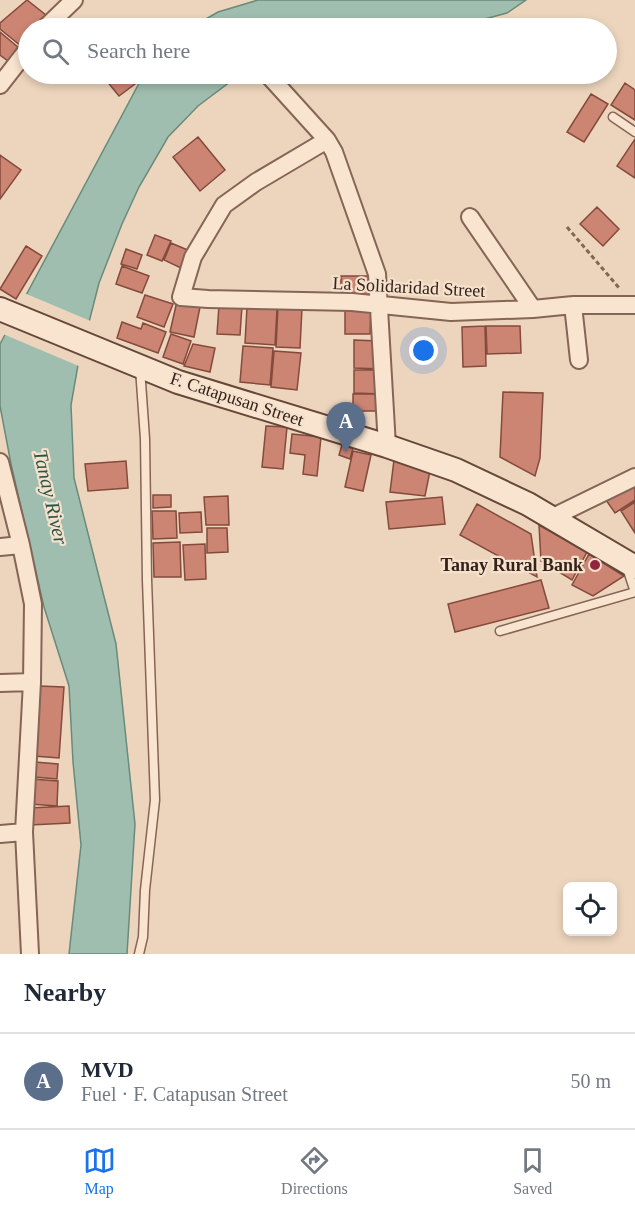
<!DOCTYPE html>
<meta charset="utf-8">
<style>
body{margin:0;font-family:"Times New Roman",serif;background:#f6f6f7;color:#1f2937}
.controls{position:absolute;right:18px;bottom:18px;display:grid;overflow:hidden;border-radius:9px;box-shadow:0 3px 9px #0003}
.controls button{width:54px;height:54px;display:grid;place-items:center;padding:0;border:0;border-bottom:2px solid #e0e1e3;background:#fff;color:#1f2937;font:30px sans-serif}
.you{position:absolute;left:424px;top:351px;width:21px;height:21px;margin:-15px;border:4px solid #fff;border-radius:50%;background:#1a73e8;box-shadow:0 0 0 9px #1a73e833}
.badge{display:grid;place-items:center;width:39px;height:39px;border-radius:50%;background:#1a73e8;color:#fff;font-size:20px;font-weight:700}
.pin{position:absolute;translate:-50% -50px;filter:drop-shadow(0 2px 3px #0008)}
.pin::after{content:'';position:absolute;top:32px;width:21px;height:18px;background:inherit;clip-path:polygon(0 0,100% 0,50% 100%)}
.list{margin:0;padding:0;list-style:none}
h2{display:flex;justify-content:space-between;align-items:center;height:78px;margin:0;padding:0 24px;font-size:26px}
h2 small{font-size:20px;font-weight:400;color:#747a83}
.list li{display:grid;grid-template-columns:39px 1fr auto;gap:18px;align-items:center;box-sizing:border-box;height:96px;padding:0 24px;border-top:2px solid #e0e1e3}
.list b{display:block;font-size:22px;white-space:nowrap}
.list p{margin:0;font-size:20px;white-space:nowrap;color:#747a83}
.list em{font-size:20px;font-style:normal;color:#747a83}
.icon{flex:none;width:33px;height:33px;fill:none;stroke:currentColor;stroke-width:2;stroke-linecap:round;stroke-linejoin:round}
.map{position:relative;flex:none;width:635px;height:954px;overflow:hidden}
.search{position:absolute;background:#fff;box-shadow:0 3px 9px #0003;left:18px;right:18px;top:18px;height:66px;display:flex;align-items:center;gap:15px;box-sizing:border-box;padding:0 21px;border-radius:33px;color:#747a83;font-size:22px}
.sheet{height:174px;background:#fff}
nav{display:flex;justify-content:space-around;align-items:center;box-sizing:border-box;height:84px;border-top:2px solid #e0e1e3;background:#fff;font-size:16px;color:#747a83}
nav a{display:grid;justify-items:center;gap:3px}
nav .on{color:#1a73e8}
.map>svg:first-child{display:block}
.water{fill:#a0beaf;stroke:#688b7b;stroke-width:1.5}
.pier{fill:#edd5bd}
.building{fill:#cc8572;stroke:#844a3c;stroke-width:1.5}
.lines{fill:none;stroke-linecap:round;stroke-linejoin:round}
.lane-casing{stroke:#856556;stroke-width:11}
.street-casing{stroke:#856556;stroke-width:20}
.secondary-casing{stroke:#66473a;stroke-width:26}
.path{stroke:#856556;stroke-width:3;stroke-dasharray:4.5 3;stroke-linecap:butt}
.lane{stroke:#f8e4cf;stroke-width:8}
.street{stroke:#f8e4cf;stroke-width:16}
.secondary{stroke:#f8e4cf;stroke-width:22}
.poi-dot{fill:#93263e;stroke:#f5e1cc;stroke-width:2}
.labels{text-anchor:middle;stroke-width:4.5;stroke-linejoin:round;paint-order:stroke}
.street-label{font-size:18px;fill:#34221b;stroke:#f5e1cc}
.poi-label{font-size:18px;font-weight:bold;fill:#34221b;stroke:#f5e1cc;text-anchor:end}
.water-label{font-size:20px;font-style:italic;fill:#2a5448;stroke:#f5e1cc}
</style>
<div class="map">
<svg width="635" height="954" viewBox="0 0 635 954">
<rect width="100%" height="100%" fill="#edd5bd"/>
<path class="water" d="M 258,0 L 526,0 L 507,13 L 451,28 L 190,28 L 218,12 Z
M 144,74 L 261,74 L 230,82 L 198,106 L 168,137 L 139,187 L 122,224 L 99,283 L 78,365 L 71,405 L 74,478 L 116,644 L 135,824 L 127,954 L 69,954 L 81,845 L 73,762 L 69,686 L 44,607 L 11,464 L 0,406 L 0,344 Z"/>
<path class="pier" d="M 24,293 L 93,322 L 81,367 L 3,334 Z"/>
<path class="building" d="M 27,0 L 46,15 L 35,28 L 28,28 L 28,37 L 21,46 L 0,29 L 0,23 Z
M 0,32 L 19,48 L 8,61 L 0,55 Z
M 101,74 L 142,74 L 136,78 L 139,81 L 119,96 Z
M 625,83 L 635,90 L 635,120 L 611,105 Z
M 591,94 L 608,104 L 584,142 L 567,132 Z
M 198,137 L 225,170 L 200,191 L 173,157 Z
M 635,139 L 635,178 L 617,166 Z
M 0,155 L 21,170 L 0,199 Z
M 597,207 L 619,229 L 603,246 L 580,224 Z
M 155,235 L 171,241 L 162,261 L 147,255 Z
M 171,243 L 190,251 L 183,269 L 164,260 Z
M 26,246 L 42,256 L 16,299 L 0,289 Z
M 126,249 L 142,255 L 137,269 L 121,264 Z
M 122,266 L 149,276 L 142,293 L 116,284 Z
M 341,276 L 376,276 L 376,295 L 341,295 Z
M 145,295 L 173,304 L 164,327 L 137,317 Z
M 177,301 L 200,307 L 194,337 L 170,332 Z
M 219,305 L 242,306 L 240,335 L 217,334 Z
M 278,306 L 302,308 L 300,348 L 276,347 Z
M 247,307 L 277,309 L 275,345 L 245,343 Z
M 345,307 L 371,308 L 370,334 L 345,334 Z
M 122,322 L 141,329 L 143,323 L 166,332 L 158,353 L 117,338 Z
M 485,326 L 486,366 L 463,367 L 462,327 Z
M 486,326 L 520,326 L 521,353 L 487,354 Z
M 171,334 L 191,341 L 183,364 L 163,357 Z
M 354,340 L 379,341 L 381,369 L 354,368 Z
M 193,344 L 215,348 L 210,372 L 184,366 Z
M 243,346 L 273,348 L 270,385 L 240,382 Z
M 274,351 L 301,353 L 297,390 L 271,387 Z
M 354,370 L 382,370 L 382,394 L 354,393 Z
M 503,392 L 543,393 L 540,458 L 535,476 L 500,457 Z
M 353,394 L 382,394 L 382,411 L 353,411 Z
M 266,426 L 287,427 L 283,469 L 262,467 Z
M 292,434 L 321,437 L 317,476 L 303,474 L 305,455 L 290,453 Z
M 342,445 L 353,448 L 350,459 L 339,455 Z
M 353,451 L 371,455 L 363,491 L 345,487 Z
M 394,460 L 430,471 L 425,496 L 390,492 Z
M 126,461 L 128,488 L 88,491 L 85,464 Z
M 635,481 L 635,500 L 615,513 L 606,500 Z
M 153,495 L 171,495 L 171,507 L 153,508 Z
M 228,496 L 229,525 L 206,525 L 204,497 Z
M 442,497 L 445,524 L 389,529 L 386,502 Z
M 635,502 L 635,533 L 621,511 Z
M 477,504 L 531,534 L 537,577 L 460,535 Z
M 152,511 L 176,511 L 177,538 L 153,539 Z
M 201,512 L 202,532 L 180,533 L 179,513 Z
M 539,525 L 587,552 L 572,580 L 541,561 Z
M 207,528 L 227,528 L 228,552 L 207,553 Z
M 180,542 L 181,577 L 154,577 L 153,543 Z
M 205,544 L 206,579 L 185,580 L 183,545 Z
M 589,554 L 624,576 L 593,596 L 572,585 Z
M 541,580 L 549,608 L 455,632 L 448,604 Z
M 39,686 L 64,687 L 59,758 L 34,756 Z
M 35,762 L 58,764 L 57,779 L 34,777 Z
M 32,779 L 58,781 L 57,806 L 30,804 Z
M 69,806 L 70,823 L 30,825 L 29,808 Z"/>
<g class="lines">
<defs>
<path id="lane" d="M 613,117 L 635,132
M 627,568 L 635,592
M 500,631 L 635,592
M 139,954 L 143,937 L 145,890 L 155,800 L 147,580 L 145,439 L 140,368"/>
<path id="street" d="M 45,28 L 74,0
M 270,77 L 327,140 L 334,152 L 377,274 L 387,446
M 0,85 L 28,49
M 327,140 L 256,182 L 224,205 L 193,257 L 181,297 L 208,299 L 352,302 L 451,312 L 533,309 L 573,305 L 635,305
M 470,217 L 533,309
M 573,305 L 579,360
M 0,462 L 21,545 L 33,604 L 32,682 L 24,832 L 30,954
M 551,518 L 635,477
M 0,547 L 21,545
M 0,683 L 32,682
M 0,834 L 24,832"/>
<path id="secondary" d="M 0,309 L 178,382 L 387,446 L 456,470 L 528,504 L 635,567"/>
</defs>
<use href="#lane" class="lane-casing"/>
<use href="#street" class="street-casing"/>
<use href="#secondary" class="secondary-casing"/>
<path class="path" d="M 567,227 L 620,289"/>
<use href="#lane" class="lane"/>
<use href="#street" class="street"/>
<use href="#secondary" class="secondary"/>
</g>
<circle class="poi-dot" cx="595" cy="565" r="6"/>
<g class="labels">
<g class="street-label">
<text transform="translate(409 287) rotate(3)" y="6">La Solidaridad Street</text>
<text transform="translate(237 399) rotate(18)" y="6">F. Catapusan Street</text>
</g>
<g class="poi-label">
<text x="583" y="571">Tanay Rural Bank</text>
</g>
<g class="water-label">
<text transform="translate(51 497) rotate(77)" y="7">Tanay River</text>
</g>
</g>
</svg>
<div class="controls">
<button><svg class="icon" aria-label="locate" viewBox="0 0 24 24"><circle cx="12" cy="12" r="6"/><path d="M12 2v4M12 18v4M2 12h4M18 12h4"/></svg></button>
</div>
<div class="you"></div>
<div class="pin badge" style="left:346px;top:452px;background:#5c6f8a">A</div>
<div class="search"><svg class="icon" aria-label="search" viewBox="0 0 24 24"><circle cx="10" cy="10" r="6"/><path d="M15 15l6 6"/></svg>Search here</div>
</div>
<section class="sheet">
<h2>Nearby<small></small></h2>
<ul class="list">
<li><span class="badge" style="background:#5c6f8a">A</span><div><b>MVD</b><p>Fuel · F. Catapusan Street</p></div><em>50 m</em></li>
</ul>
</section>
<nav>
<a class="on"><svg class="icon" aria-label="map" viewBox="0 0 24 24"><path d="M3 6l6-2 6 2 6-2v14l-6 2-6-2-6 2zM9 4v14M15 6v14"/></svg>Map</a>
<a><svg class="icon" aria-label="directions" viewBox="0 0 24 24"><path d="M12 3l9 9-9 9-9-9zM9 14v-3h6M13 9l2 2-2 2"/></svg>Directions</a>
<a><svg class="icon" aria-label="saved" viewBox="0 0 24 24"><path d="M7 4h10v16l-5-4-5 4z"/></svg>Saved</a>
</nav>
